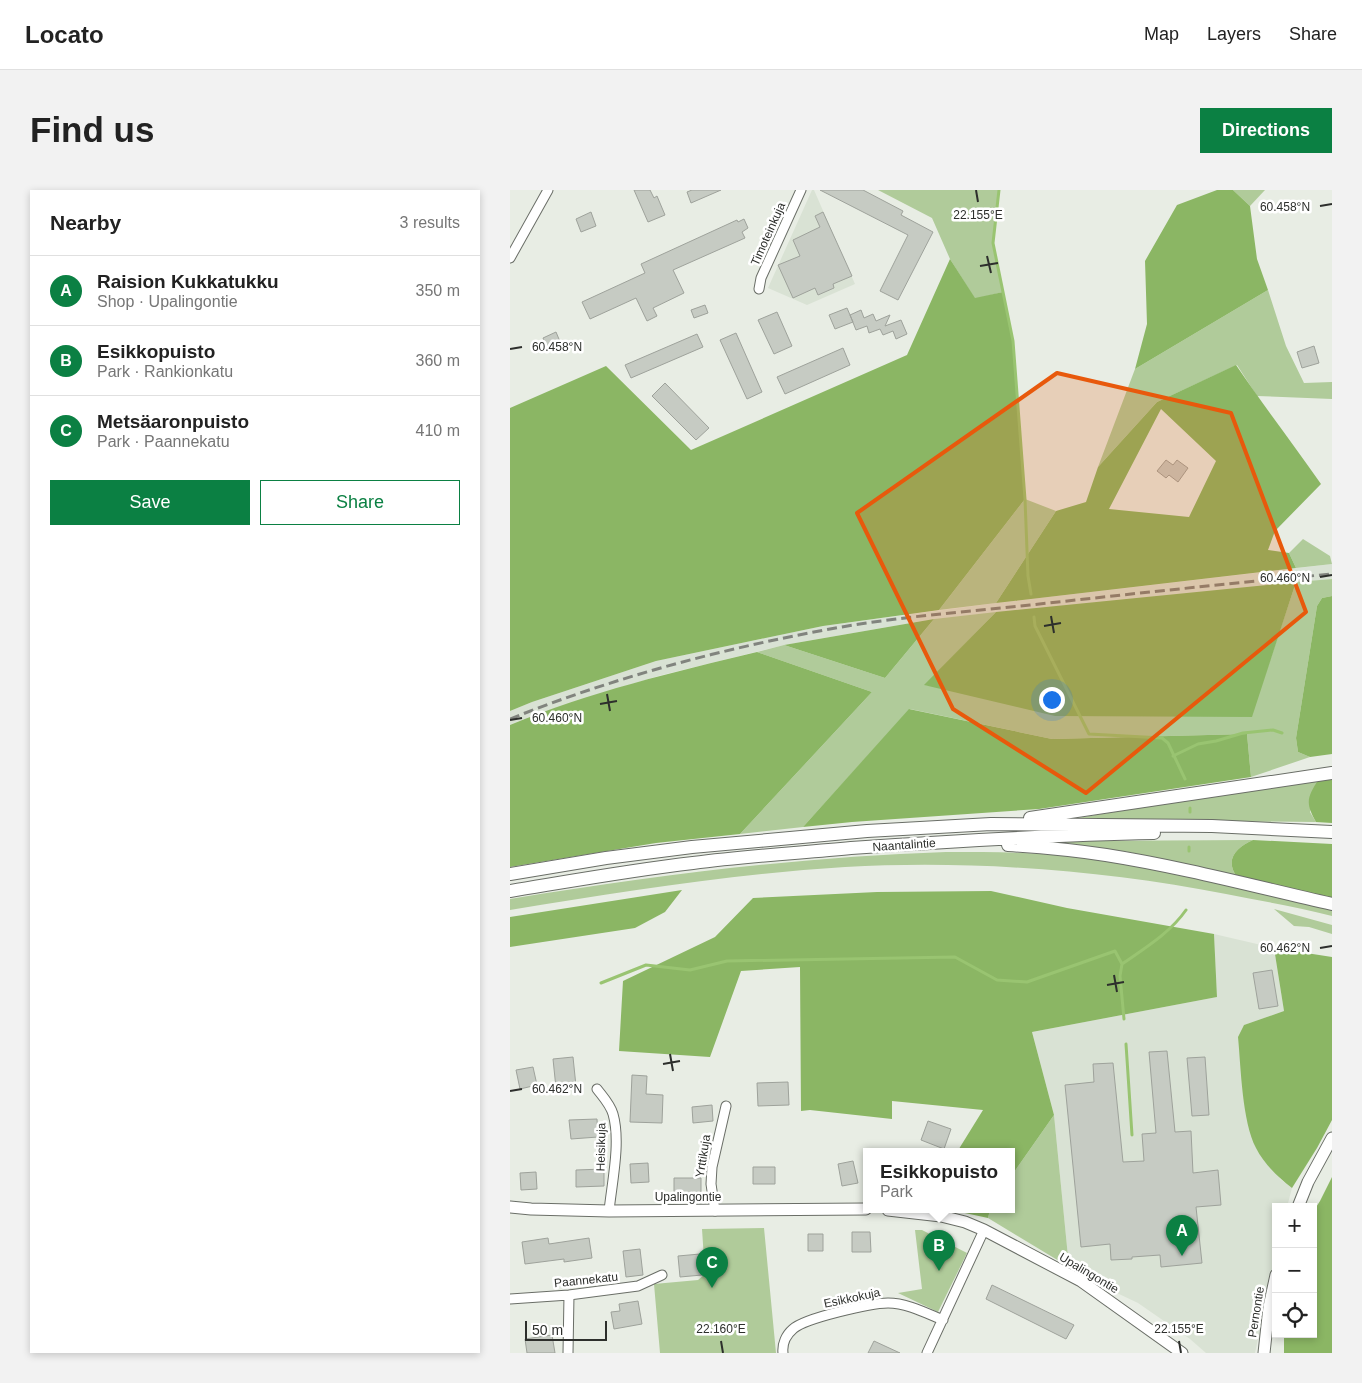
<!DOCTYPE html>
<meta charset="utf-8">
<style>
body{margin:0;font-family:Arial,sans-serif;background:#f2f2f2;color:#222}
.controls{position:absolute;right:15px;bottom:15px;display:grid;overflow:hidden;border-radius:0px;box-shadow:0 2px 8px #0003}
.controls button{width:45px;height:45px;display:grid;place-items:center;padding:0;border:0;border-bottom:1px solid #e0e0e0;background:#fff;color:#222;font:25px sans-serif}
.scale{position:absolute;left:15px;bottom:12px;width:82px;box-sizing:border-box;padding-left:5px;border:2px solid #2d2f2c;border-top:0;font-size:14px;line-height:18px;white-space:nowrap;color:#2d2f2c;-webkit-text-stroke:4px #fff;paint-order:stroke}
.you{position:absolute;left:541px;top:509px;width:18px;height:18px;margin:-12px;border:4px solid #fff;border-radius:50%;background:#1a73e8;box-shadow:0 0 0 8px #1a73e833}
.badge{display:grid;place-items:center;width:32px;height:32px;border-radius:50%;background:#0b8043;color:#fff;font-size:16px;font-weight:700}
.pin{position:absolute;translate:-50% -41px;filter:drop-shadow(0 1px 2px #0008)}
.pin::after{content:'';position:absolute;top:26px;width:18px;height:15px;background:inherit;clip-path:polygon(0 0,100% 0,50% 100%)}
.popup{position:absolute;left:353px;top:958px;width:152px;height:65px;box-sizing:border-box;display:grid;place-content:center;border-radius:0px;background:#fff;filter:drop-shadow(0 1px 4px #0005);font-size:16px;white-space:nowrap;color:#767676}
.popup b{font-size:19px;color:#222}
.popup::after{content:'';position:absolute;left:50%;top:100%;margin-left:-10px;border:10px solid transparent;border-top-color:#fff}
.list{margin:0;padding:0;list-style:none}
h2{display:flex;justify-content:space-between;align-items:center;height:65px;margin:0;padding:0 20px;font-size:21px}
h2 small{font-size:16px;font-weight:400;color:#767676}
.list li{display:grid;grid-template-columns:32px 1fr auto;gap:15px;align-items:center;box-sizing:border-box;height:70px;padding:0 20px;border-top:1px solid #e0e0e0}
.list b{display:block;font-size:19px;white-space:nowrap}
.list p{margin:0;font-size:16px;white-space:nowrap;color:#767676}
.list em{font-size:16px;font-style:normal;color:#767676}
.actions{display:flex;gap:10px;padding:15px 20px}
.actions a{flex:1;padding:11px 0;border:1px solid #0b8043;border-radius:0px;text-align:center;font-size:18px;color:#0b8043}
.actions .main{background:#0b8043;color:#fff}
.icon{flex:none;width:28px;height:28px;fill:none;stroke:currentColor;stroke-width:2;stroke-linecap:round;stroke-linejoin:round}
.map{position:relative;flex:none;width:822px;height:1163px;overflow:hidden;border-radius:0px}
header{display:flex;align-items:center;gap:30px;box-sizing:border-box;height:70px;padding:0 25px;background:#fff;border-bottom:1px solid #e0e0e0}
header strong{font-size:24px}
nav{display:flex;gap:28px;margin-inline-start:auto;font-size:18px}
.intro{display:flex;align-items:center;justify-content:space-between;box-sizing:border-box;height:120px;padding:0 30px}
h1{margin:0;font-size:35px}
.button{padding:12px 22px;border-radius:0px;background:#0b8043;color:#fff;font-size:18px;font-weight:700}
main{display:flex;gap:30px;padding:0 30px}
aside{flex:1;background:#fff;border-radius:0px;box-shadow:0 2px 8px #0003}
.map>svg:first-child{display:block}
.built{fill:#d9e2d4}
.green{fill:#b0cb9a}
.forest{fill:#8bb664;fill-rule:evenodd}
.lines{fill:none;stroke-linecap:round;stroke-linejoin:round}
.stream{stroke:#99c471;stroke-width:3}
.building{fill:#c6cbc3;stroke:#9ea29b}
.minor-casing{stroke:#6a6e67;stroke-width:11}
.tertiary-casing{stroke:#6a6e67;stroke-width:13}
.secondary-casing{stroke:#6a6e67;stroke-width:14}
.minor{stroke:#fff;stroke-width:9}
.tertiary{stroke:#fff;stroke-width:11}
.secondary{stroke:#fff;stroke-width:12}
.rail{stroke:#81847e;stroke-width:3;stroke-dasharray:10 5;stroke-linecap:butt}
.marked{fill:#e8590c;fill-opacity:0.2;stroke:#e8590c;stroke-width:4;stroke-linejoin:round}
.ticks{fill:none;stroke:#2d2f2c;stroke-width:2}
.labels{text-anchor:middle;stroke-width:5;stroke-linejoin:round;paint-order:stroke}
.street-label{font-size:12px;fill:#2d2f2c;stroke:#fff}
.ticks-label{font-size:12px;text-anchor:middle;fill:#2d2f2c;stroke:#fff;stroke-width:5;stroke-linejoin:round;paint-order:stroke}
</style>
<header>
<strong>Locato</strong>
<nav><a>Map</a><a>Layers</a><a>Share</a></nav>
</header>
<div class="intro"><h1>Find us</h1><a class="button">Directions</a></div>
<main>
<aside>
<h2>Nearby<small>3 results</small></h2>
<ul class="list">
<li><span class="badge">A</span><div><b>Raision Kukkatukku</b><p>Shop · Upalingontie</p></div><em>350 m</em></li>
<li><span class="badge">B</span><div><b>Esikkopuisto</b><p>Park · Rankionkatu</p></div><em>360 m</em></li>
<li><span class="badge">C</span><div><b>Metsäaronpuisto</b><p>Park · Paannekatu</p></div><em>410 m</em></li>
</ul>
<div class="actions"><a class="main">Save</a><a>Share</a></div>
</aside>
<div class="map">
<svg width="822" height="1163" viewBox="0 0 822 1163">
<rect width="100%" height="100%" fill="#e8ede4"/>
<path class="built" d="M 302,0 L 304,0 L 345,94 L 297,115 L 258,98 Z
M 822,374 L 822,389 L 424,429 L 274,455 L 148,486 L 27,524 L 0,535 L 0,521 L 22,512 L 146,471 L 313,436 L 486,413 Z
M 704,744 L 764,758 L 774,821 L 734,835 L 770,989 L 782,998 L 777,1017 L 766,1017 L 766,1063 L 745,1163 L 696,1163 L 680,1149 L 628,1113 L 590,1095 L 559,1077 L 544,925 L 522,842 L 707,807 Z"/>
<path class="green" d="M 368,0 L 489,0 L 483,53 L 493,102 L 465,109 L 440,69 L 422,28 Z
M 723,0 L 755,0 L 740,16 Z
M 758,100 L 776,156 L 794,193 L 822,192 L 822,209 L 747,206 L 727,175 L 647,212 L 588,277 L 625,179 Z
M 515,309 L 546,321 L 486,413 L 429,420 Z
M 793,349 L 820,366 L 822,374 L 786,378 L 779,363 Z
M 822,389 L 822,406 L 812,408 L 807,416 L 786,548 L 788,562 L 800,567 L 741,587 L 737,544 L 542,549 L 400,519 L 293,637 L 230,644 L 362,502 L 247,462 L 274,455 L 375,488 L 424,429 L 486,422 L 415,495 L 741,527 L 786,392 Z
M 809,589 L 800,622 L 806,632 L 568,630 L 567,628 Z
M 743,650 C 727,657 714,669 727,687 L 619,662 L 556,653 L 556,651 Z
M 436,662 C 477,662 518,662 558,666 C 642,676 725,697 808,716 L 822,720 L 822,726 C 787,717 752,711 716,704 C 592,680 461,670 335,677 C 222,684 111,702 0,720 L 0,709 C 145,685 290,667 436,662 Z
M 764,719 L 822,735 L 822,744 L 799,737 L 784,736 Z
M 544,925 L 559,1077 L 478,1028 L 480,1020 L 502,1020 L 502,985 Z
M 254,1038 L 266,1163 L 150,1163 L 144,1094 L 188,1090 L 195,1084 L 192,1039 Z
M 405,1040 L 412,1040 L 457,1063 L 428,1122 L 388,1103 L 412,1099 Z"/>
<path class="forest" d="M 707,0 L 723,0 L 740,16 L 747,69 L 758,100 L 625,179 L 637,134 L 635,71 L 667,15 Z
M 440,69 L 465,108 L 493,102 L 503,151 L 515,309 L 429,420 L 313,436 L 146,471 L 22,512 L 0,521 L 0,218 L 96,176 L 181,260 L 397,165 Z
M 726,175 C 753,215 783,254 811,294 L 765,341 L 758,360 L 779,363 L 786,378 L 486,413 L 546,321 L 576,312 L 588,277 L 647,212 ZM 651,219 L 706,271 L 679,327 L 599,319 Z
M 786,392 L 742,527 L 545,526 L 414,495 L 486,422 Z
M 822,406 L 822,564 L 800,567 L 788,562 L 786,548 L 807,416 L 812,408 Z
M 424,429 L 375,488 L 274,455 Z
M 247,462 L 362,502 L 230,644 L 146,653 L 0,677 L 0,535 C 79,502 164,482 247,462 Z
M 399,519 L 542,549 L 737,544 L 741,587 L 529,619 L 342,632 L 293,637 Z
M 822,587 L 822,633 L 806,632 C 795,613 797,607 809,589 Z
M 743,650 L 822,654 L 822,708 L 727,687 C 714,669 727,657 743,650 Z
M 172,700 L 155,722 L 125,738 L 0,757 L 0,727 Z
M 481,701 L 557,718 L 704,744 L 707,807 L 522,842 L 544,925 L 502,985 L 502,962 L 447,962 L 473,920 L 382,911 L 382,929 L 300,920 L 291,921 L 290,777 L 231,781 L 200,867 L 109,861 L 113,791 L 205,747 L 243,708 L 367,702 Z
M 764,758 L 822,767 L 822,930 L 807,958 L 782,998 C 768,987 754,974 746,958 C 732,931 731,878 728,847 L 734,835 L 774,821 Z
M 822,987 L 822,1163 L 774,1163 L 774,1144 L 803,1144 L 803,1022 L 810,1011 Z
M 441,1020 L 480,1020 L 478,1028 Z"/>
<g class="lines">
<path class="stream" d="M 489,0 L 483,53 L 503,151 L 515,309 L 518,386 L 521,404
M 524,427 L 525,436 L 579,544 L 652,548 L 658,553 L 675,589
M 663,566 L 688,554 L 706,551 L 733,543 L 763,540 L 772,543
M 680,618 L 680,622
M 679,657 L 679,661
M 612,774 L 610,786 L 614,829
M 91,793 L 136,775 L 180,780 L 217,771 L 445,767 L 487,790 L 517,792 L 605,761 L 612,774 C 635,758 660,743 676,720
M 616,854 L 622,945"/>
</g>
<path class="building" d="M 124,0 L 140,0 L 144,8 L 147,6 L 155,25 L 138,32 Z
M 182,0 L 211,0 L 181,13 L 177,2 Z
M 310,0 L 353,0 L 393,21 L 391,25 L 423,42 L 388,110 L 370,101 L 398,45 Z
M 81,22 L 86,36 L 71,42 L 66,29 Z
M 313,22 L 342,86 L 323,94 L 324,98 L 308,105 L 305,98 L 283,108 L 268,75 L 290,66 L 283,50 L 310,37 L 305,26 Z
M 234,29 L 238,38 L 232,42 L 235,48 L 163,80 L 174,103 L 143,118 L 147,126 L 137,131 L 126,108 L 80,129 L 72,112 L 135,83 L 131,74 L 227,30 L 228,32 Z
M 195,115 L 198,123 L 184,128 L 181,120 Z
M 337,118 L 343,132 L 325,139 L 319,125 Z
M 351,120 L 354,128 L 363,124 L 366,131 L 380,125 L 375,136 L 391,130 L 397,144 L 386,149 L 383,141 L 373,145 L 370,139 L 359,143 L 357,136 L 346,140 L 340,125 Z
M 267,122 L 282,156 L 264,164 L 248,130 Z
M 46,142 L 51,154 L 38,160 L 33,148 Z
M 226,143 L 252,202 L 237,209 L 210,150 Z
M 187,144 L 193,157 L 121,188 L 115,175 Z
M 804,156 L 809,173 L 792,178 L 787,162 Z
M 333,158 L 340,175 L 275,204 L 267,187 Z
M 155,193 L 199,238 L 186,250 L 142,206 Z
M 656,270 L 663,275 L 667,270 L 678,278 L 668,292 L 659,285 L 656,288 L 647,281 Z
M 762,780 L 768,816 L 749,819 L 743,783 Z
M 657,861 L 665,942 L 681,941 L 683,983 L 708,980 L 711,1015 L 686,1017 L 692,1073 L 651,1077 L 650,1065 L 622,1067 L 622,1069 L 601,1070 L 600,1054 L 571,1057 L 555,895 L 584,892 L 583,874 L 603,873 L 613,972 L 634,971 L 632,944 L 646,943 L 639,862 Z
M 63,867 L 66,896 L 46,898 L 43,869 Z
M 695,867 L 699,925 L 682,926 L 677,868 Z
M 23,877 L 27,895 L 10,899 L 6,880 Z
M 122,885 L 137,886 L 136,904 L 153,905 L 152,933 L 120,932 Z
M 278,892 L 279,915 L 248,916 L 247,893 Z
M 202,915 L 203,931 L 183,933 L 182,917 Z
M 87,929 L 88,947 L 61,949 L 59,930 Z
M 418,931 L 441,939 L 434,959 L 411,950 Z
M 343,971 L 348,993 L 332,996 L 328,974 Z
M 138,973 L 139,992 L 121,993 L 120,974 Z
M 243,977 L 265,977 L 265,994 L 243,994 Z
M 94,979 L 94,996 L 66,997 L 66,980 Z
M 26,982 L 27,999 L 11,1000 L 10,983 Z
M 164,988 L 191,988 L 191,1006 L 164,1006 Z
M 342,1042 L 360,1042 L 361,1062 L 342,1062 Z
M 298,1044 L 313,1044 L 313,1061 L 298,1061 Z
M 38,1048 L 39,1054 L 79,1048 L 82,1068 L 54,1072 L 54,1069 L 15,1074 L 12,1052 Z
M 130,1059 L 133,1085 L 116,1087 L 113,1061 Z
M 190,1064 L 192,1085 L 170,1087 L 168,1066 Z
M 482,1095 L 564,1135 L 556,1149 L 476,1109 Z
M 128,1111 L 132,1134 L 104,1139 L 101,1122 L 110,1121 L 109,1114 Z
M 42,1145 L 45,1163 L 17,1163 L 15,1149 Z
M 364,1151 L 390,1163 L 358,1163 Z"/>
<g class="lines">
<defs>
<path id="minor" d="M 0,68 L 38,0
M 249,99 L 251,88 L 291,0
M 87,899 C 93,907 100,914 103,924 C 111,952 102,992 99,1021
M 205,1021 L 201,994 L 202,977 L 216,916
M 0,1109 L 59,1105 L 128,1096 L 152,1085
M 58,1163 L 59,1105
M 273,1163 C 272,1154 276,1145 283,1139 C 295,1128 361,1113 378,1113 C 397,1113 416,1123 433,1130
M 417,1163 L 474,1040"/>
<path id="tertiary" d="M 0,1017 L 21,1019 L 99,1021 L 356,1019
M 788,1017 L 798,992 L 822,948
M 378,1020 L 431,1026 L 455,1032 L 474,1040 L 571,1091 L 672,1163
M 754,1163 L 759,1117 L 766,1085"/>
<path id="secondary" d="M 520,628 L 822,583
M 498,655 C 530,657 563,660 596,665 C 672,677 747,697 822,714
M 0,684 L 96,668 L 182,657 L 357,641 L 481,634 L 702,636 L 822,642
M 0,701 C 61,691 122,680 183,673 C 236,666 289,663 341,658 C 442,651 543,645 644,643"/>
</defs>
<use href="#minor" class="minor-casing"/>
<use href="#tertiary" class="tertiary-casing"/>
<use href="#secondary" class="secondary-casing"/>
<use href="#minor" class="minor"/>
<use href="#tertiary" class="tertiary"/>
<use href="#secondary" class="secondary"/>
<path class="rail" d="M 0,529 C 102,488 211,459 320,439 C 386,427 453,422 520,415 C 621,404 721,393 822,384"/>
</g>
<path class="marked" d="M 547,183 L 721,223 L 796,422 L 576,603 L 443,519 L 347,323 Z"/>
<path class="ticks" d="M 466,0 L 468,12M 810,16 L 822,14M 477,66 L 481,83M 470,76 L 488,73M 0,159 L 12,157M 810,387 L 822,385M 541,426 L 544,443M 534,436 L 551,433M 97,504 L 100,521M 90,514 L 107,511M 0,530 L 12,528M 810,758 L 822,756M 604,785 L 607,802M 597,795 L 614,792M 160,864 L 163,881M 153,874 L 170,871M 0,901 L 12,899M 211,1151 L 213,1163M 669,1151 L 671,1163"/>
<g class="labels">
<g class="street-label">
<text transform="translate(258 44) rotate(-66)" y="4">Timoteinkuja</text>
<text transform="translate(394 655) rotate(-4)" y="4">Naantalintie</text>
<text transform="translate(91 957) rotate(-89)" y="4">Heisikuja</text>
<text transform="translate(193 966) rotate(-81)" y="4">Yrttikuja</text>
<text x="178" y="1011">Upalingontie</text>
<text transform="translate(579 1083) rotate(31)" y="4">Upalingontie</text>
<text transform="translate(76 1090) rotate(-6)" y="4">Paannekatu</text>
<text transform="translate(342 1108) rotate(-12)" y="4">Esikkokuja</text>
<text transform="translate(746 1122) rotate(-81)" y="4">Pernontie</text>
</g>
</g>
<g class="ticks-label">
<text x="775" y="21">60.458°N</text>
<text x="468" y="29">22.155°E</text>
<text x="47" y="161">60.458°N</text>
<text x="775" y="392">60.460°N</text>
<text x="47" y="532">60.460°N</text>
<text x="775" y="762">60.462°N</text>
<text x="47" y="903">60.462°N</text>
<text x="211" y="1143">22.160°E</text>
<text x="669" y="1143">22.155°E</text>
</g>
</svg>
<div class="controls">
<button>+</button>
<button>−</button>
<button><svg class="icon" aria-label="locate" viewBox="0 0 24 24"><circle cx="12" cy="12" r="6"/><path d="M12 2v4M12 18v4M2 12h4M18 12h4"/></svg></button>
</div>
<div class="scale">50 m</div>
<div class="you"></div>
<div class="pin badge" style="left:672px;top:1066px">A</div>
<div class="pin badge" style="left:429px;top:1081px">B</div>
<div class="popup"><b>Esikkopuisto</b>Park</div>
<div class="pin badge" style="left:202px;top:1098px">C</div>
</div>
</main>
